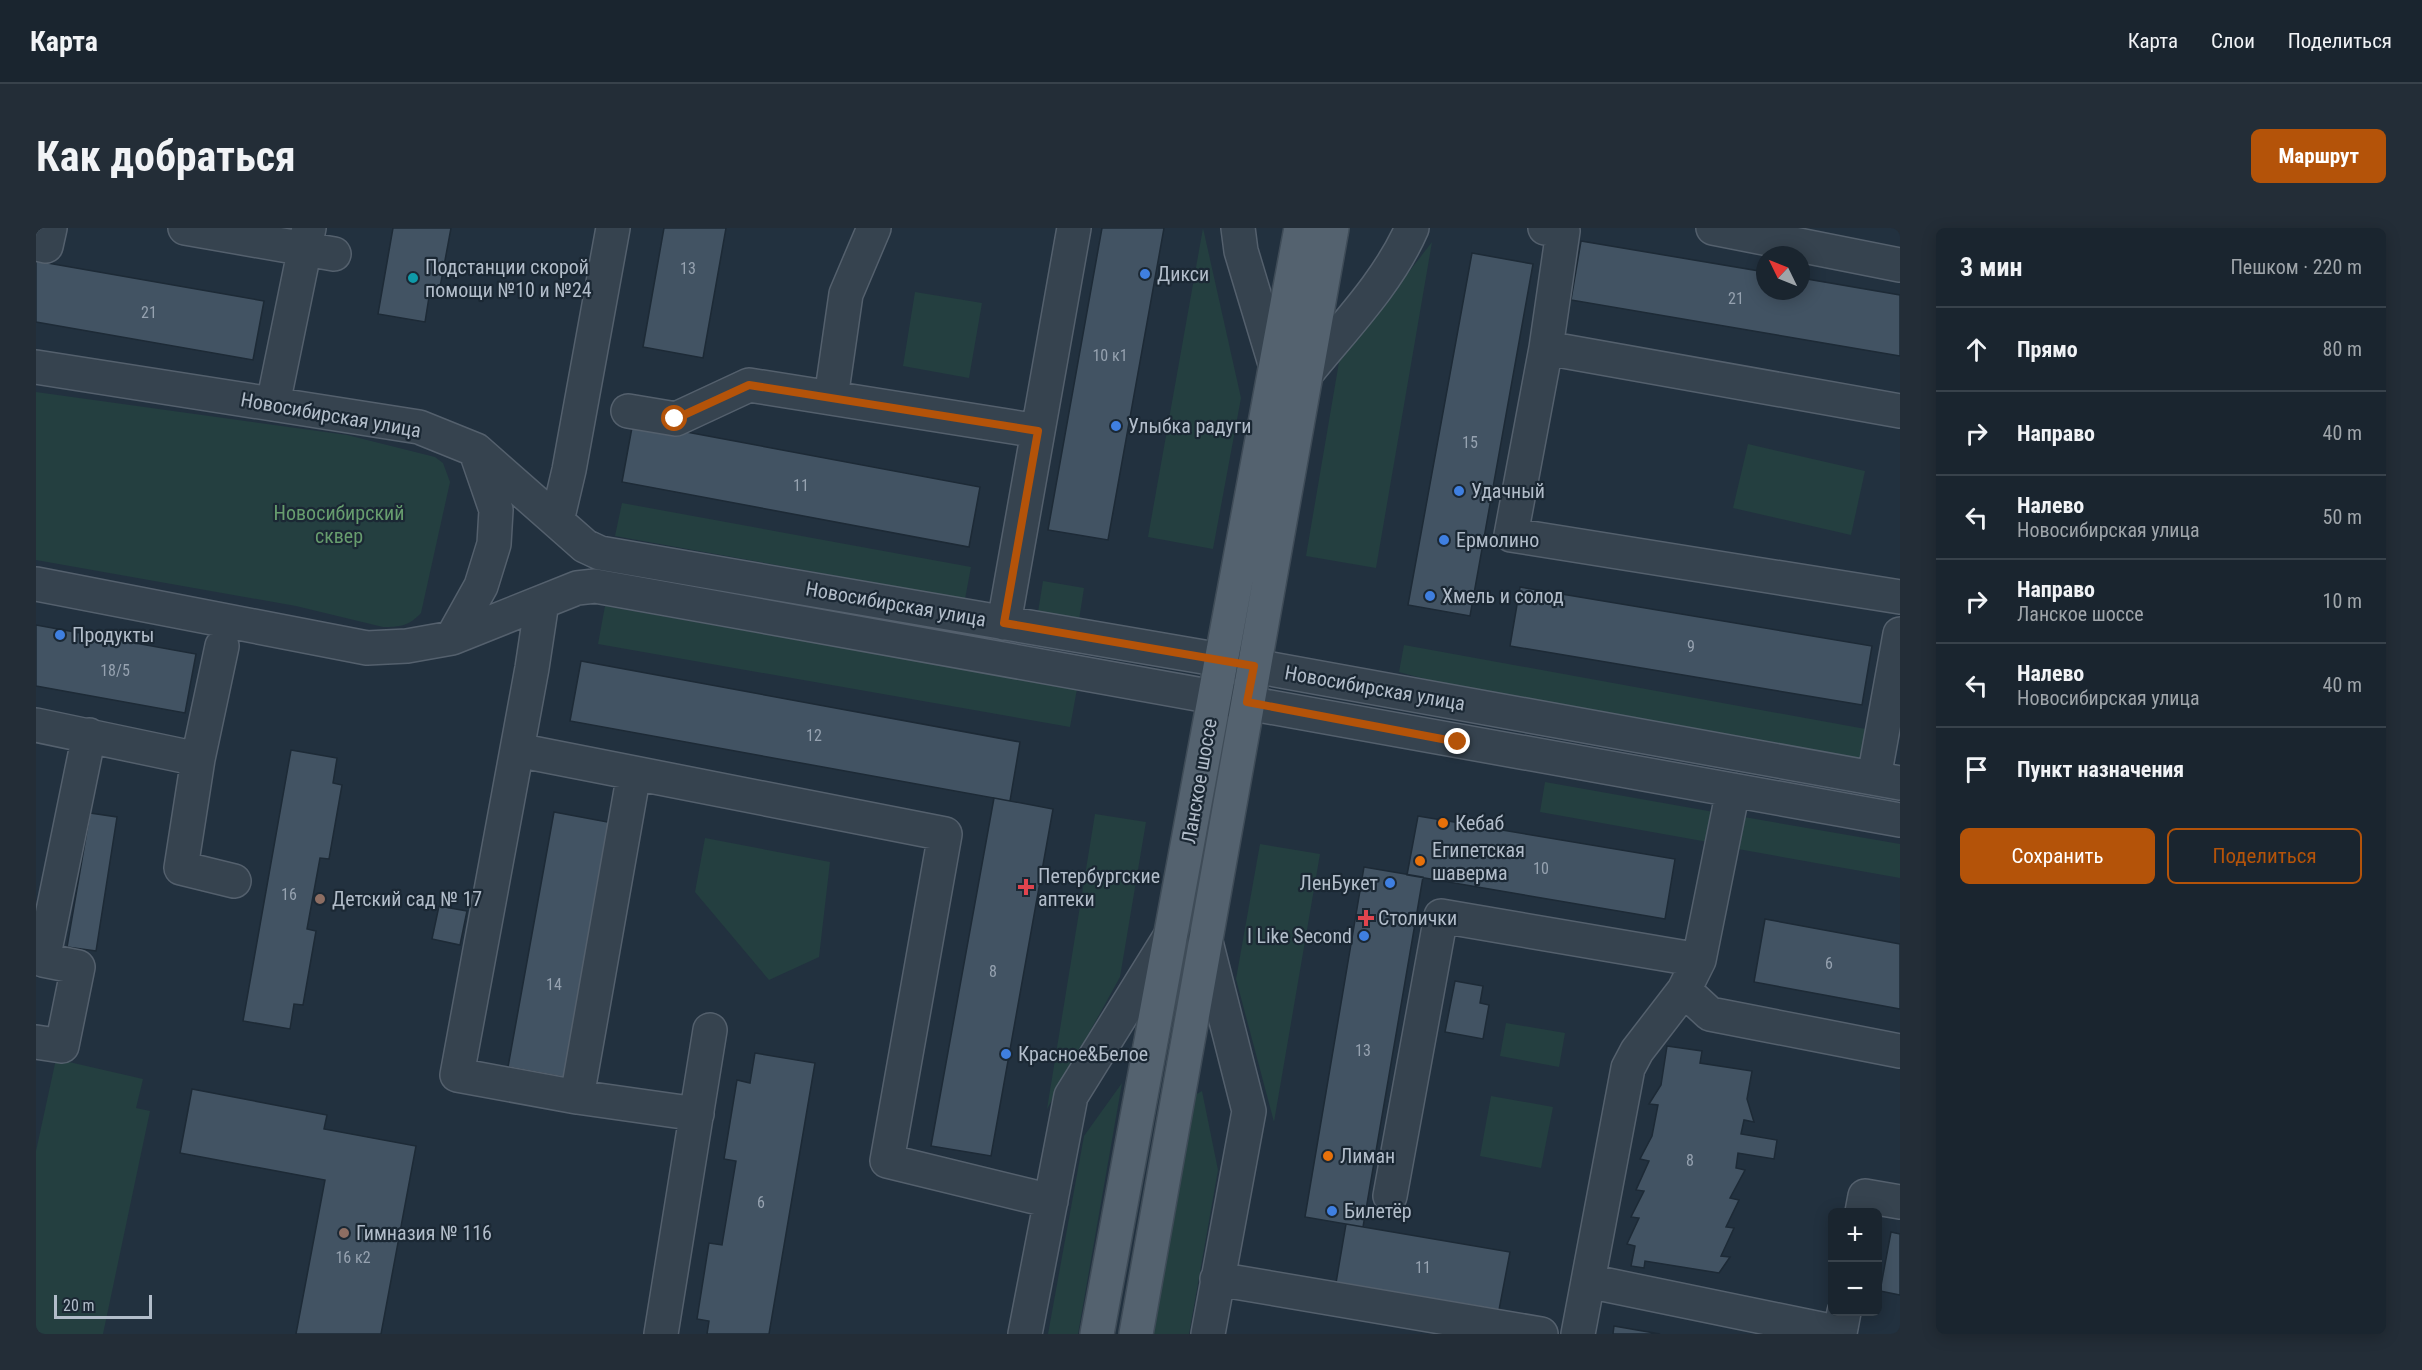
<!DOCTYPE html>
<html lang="ru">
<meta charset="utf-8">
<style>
body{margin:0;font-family:"Roboto Condensed",sans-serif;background:#232d37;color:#f1f3f6}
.controls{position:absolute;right:18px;bottom:18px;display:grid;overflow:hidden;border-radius:9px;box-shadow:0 3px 15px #0003}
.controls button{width:54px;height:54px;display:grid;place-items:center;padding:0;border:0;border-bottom:2px solid #38424b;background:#1a252f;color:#f1f3f6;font:30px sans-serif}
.compass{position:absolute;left:1720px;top:18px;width:54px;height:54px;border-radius:50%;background:#1a252f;box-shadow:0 3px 15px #0003;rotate:313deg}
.scale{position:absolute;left:18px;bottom:15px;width:98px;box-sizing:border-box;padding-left:6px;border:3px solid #b2bdca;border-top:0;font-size:16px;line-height:21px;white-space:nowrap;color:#b2bdca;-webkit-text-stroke:4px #1b2834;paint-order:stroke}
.stop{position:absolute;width:18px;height:18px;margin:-14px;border:4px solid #b45309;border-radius:50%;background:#fff}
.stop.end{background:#b45309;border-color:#fff;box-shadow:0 2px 6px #0008}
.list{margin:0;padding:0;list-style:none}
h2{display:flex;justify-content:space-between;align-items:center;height:78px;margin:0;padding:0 24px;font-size:26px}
h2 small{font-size:20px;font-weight:400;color:#9fa5aa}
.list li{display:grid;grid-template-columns:39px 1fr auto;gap:18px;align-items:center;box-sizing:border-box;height:84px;padding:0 24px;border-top:2px solid #38424b}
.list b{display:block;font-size:22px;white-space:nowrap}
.list p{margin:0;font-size:20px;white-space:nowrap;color:#9fa5aa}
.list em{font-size:20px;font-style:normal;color:#9fa5aa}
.actions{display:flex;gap:12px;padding:18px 24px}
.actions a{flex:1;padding:14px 0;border:2px solid #b45309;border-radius:9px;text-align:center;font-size:21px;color:#b45309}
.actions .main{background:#b45309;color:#fff}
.icon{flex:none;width:33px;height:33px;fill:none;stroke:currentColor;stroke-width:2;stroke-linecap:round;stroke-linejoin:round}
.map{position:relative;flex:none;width:1864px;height:1106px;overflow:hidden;border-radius:9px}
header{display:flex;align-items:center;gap:36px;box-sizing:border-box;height:84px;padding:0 30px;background:#1a252f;border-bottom:2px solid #38424b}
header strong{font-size:28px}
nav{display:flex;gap:33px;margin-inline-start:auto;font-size:21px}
.intro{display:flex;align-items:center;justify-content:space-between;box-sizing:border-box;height:144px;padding:0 36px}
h1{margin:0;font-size:42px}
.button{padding:15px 27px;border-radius:9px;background:#b45309;color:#fff;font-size:21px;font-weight:700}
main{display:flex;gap:36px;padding:0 36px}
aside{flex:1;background:#1a252f;border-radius:9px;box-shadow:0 3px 15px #0003}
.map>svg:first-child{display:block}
.green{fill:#243f40}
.building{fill:#425363;stroke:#1d2a36;stroke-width:1.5}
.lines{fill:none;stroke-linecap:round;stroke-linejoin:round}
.minor-casing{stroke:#54606d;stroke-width:36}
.major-casing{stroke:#3f4c58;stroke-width:36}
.minor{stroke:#36434f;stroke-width:33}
.major{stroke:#54626f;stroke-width:33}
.route{stroke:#b45309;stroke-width:8}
.shop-dot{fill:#3f7fe0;stroke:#1b2834;stroke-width:2}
.culture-dot{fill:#0f9aa8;stroke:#1b2834;stroke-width:2}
.food-dot{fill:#e8710a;stroke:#1b2834;stroke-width:2}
.health-dot{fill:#e0444e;stroke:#1b2834;stroke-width:2}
.education-dot{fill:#8d6e63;stroke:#1b2834;stroke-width:2}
.labels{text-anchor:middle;stroke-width:4.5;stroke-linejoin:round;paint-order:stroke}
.number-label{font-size:16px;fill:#96a2b0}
.poi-label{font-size:20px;fill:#b2bdca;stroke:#1b2834;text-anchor:start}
.street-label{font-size:20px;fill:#b2bdca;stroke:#1b2834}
.park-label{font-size:20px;fill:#679d6e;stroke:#1b2834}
</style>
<header>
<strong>Карта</strong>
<nav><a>Карта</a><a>Слои</a><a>Поделиться</a></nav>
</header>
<div class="intro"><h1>Как добраться</h1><a class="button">Маршрут</a></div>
<main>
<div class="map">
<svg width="1864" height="1106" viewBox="0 0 1864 1106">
<rect width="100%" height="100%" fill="#22313f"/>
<path class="green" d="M 1167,0 L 1205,170 L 1177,321 L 1112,309 Z
M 1396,14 L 1340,340 L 1270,328 L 1303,134 Z
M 879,64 L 946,75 L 933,150 L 867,138 Z
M 0,164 L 311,207 L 399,229 L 407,235 L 414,254 L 385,385 C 373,398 364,399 347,399 L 260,378 L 0,332 Z
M 1712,216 L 1829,243 L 1815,307 L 1697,280 Z
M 586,275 L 935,339 L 929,371 L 579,308 Z
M 1007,353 L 1048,360 L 1043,392 L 1002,384 Z
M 569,378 L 1041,461 L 1034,499 L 562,416 Z
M 1368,417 L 1835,502 L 1829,535 L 1441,465 L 1363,444 Z
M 1509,554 L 1678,584 L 1672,614 L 1504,584 Z
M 1059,586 L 1110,594 L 1084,749 L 1011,881 Z
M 1708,589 L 1864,616 L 1864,650 L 1702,621 Z
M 669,610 L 794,634 L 783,729 L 733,752 L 659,664 Z
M 1224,616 L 1284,626 L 1238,894 L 1200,751 Z
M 1470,795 L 1529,805 L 1523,839 L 1464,828 Z
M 20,831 L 107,851 L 100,880 L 114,883 L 67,1106 L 0,1106 L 0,923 Z
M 1086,855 L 1042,1106 L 1012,1106 L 1048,908 Z
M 1166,863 L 1182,942 L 1153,1106 L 1116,1106 L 1159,867 Z
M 1455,868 L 1517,879 L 1505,940 L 1444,928 Z"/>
<path class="building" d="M 357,0 L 415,0 L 402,70 L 393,69 L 389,94 L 342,86 Z
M 628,0 L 690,0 L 667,130 L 607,119 Z
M 1066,0 L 1128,0 L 1072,312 L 1012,302 Z
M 1545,13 L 1729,44 L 1729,63 L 1765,63 L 1765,50 L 1864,67 L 1864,128 L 1535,72 Z
M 1436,25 L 1497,36 L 1434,388 L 1372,377 Z
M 0,33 L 228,73 L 217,132 L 0,94 Z
M 597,194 L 944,259 L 933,319 L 586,254 Z
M 1484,359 L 1836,418 L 1826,477 L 1474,418 Z
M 0,397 L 160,426 L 149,485 L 0,458 Z
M 545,433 L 984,514 L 974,573 L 534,493 Z
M 255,522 L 301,530 L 297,555 L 306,557 L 293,631 L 284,630 L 271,701 L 280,703 L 267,777 L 258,776 L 254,801 L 207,793 Z
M 958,570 L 1017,581 L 955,928 L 895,918 Z
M 518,584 L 577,595 L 532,850 L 472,839 Z
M 54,585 L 81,589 L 60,723 L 31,719 Z
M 1382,588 L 1639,631 L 1629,691 L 1371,647 Z
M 1328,639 L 1387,649 L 1327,999 L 1269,989 Z
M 403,678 L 431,683 L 424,717 L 396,711 Z
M 1729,691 L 1864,716 L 1864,781 L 1718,754 Z
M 1419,753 L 1447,758 L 1444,775 L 1453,777 L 1447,811 L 1409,804 Z
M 1631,818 L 1666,823 L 1664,835 L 1716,843 L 1711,871 L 1718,894 L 1708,892 L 1705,906 L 1741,912 L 1738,931 L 1702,925 L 1700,940 L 1709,942 L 1694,970 L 1703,972 L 1690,999 L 1698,1000 L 1685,1028 L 1694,1029 L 1683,1045 L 1609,1033 L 1608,1040 L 1595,1038 L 1599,1018 L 1591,1016 L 1603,990 L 1595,989 L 1608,963 L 1600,962 L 1613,933 L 1604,931 L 1616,908 L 1622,877 L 1613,876 L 1625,857 Z
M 719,825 L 779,835 L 733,1106 L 671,1106 L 673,1093 L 661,1091 L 673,1015 L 686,1017 L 700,933 L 688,931 L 701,852 L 714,855 Z
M 156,861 L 291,887 L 288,901 L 380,918 L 345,1106 L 260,1106 L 289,952 L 144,925 Z
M 1310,996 L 1474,1024 L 1463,1082 L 1300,1055 Z
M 1855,1004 L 1864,1006 L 1864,1067 L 1844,1063 Z
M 1578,1098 L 1624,1106 L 1577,1106 Z"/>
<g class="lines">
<defs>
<path id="minor" d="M 149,0 L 298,26
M 1202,0 L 1205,23 L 1240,139
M 1509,0 L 1527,3 L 1510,120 L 1475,307 L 1864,369
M 1677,0 L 1864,37
M 0,16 L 10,18 L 14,0
M 1510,120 L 1864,183
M 0,139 L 383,199 L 440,222 L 549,318 L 564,325 L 1185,432 L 1864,555
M 1270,146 C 1307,100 1352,55 1376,0
M 795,170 L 810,66 L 838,0
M 237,176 L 273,0
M 592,183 L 640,191 L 713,157 L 1002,203
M 521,293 L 533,242 L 577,0
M 0,356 L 331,420 L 371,418 L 416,410 L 541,360 L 559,358 L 1864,592
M 506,374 L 496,440 L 421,847 L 541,869 L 661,886
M 968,395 L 1038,0
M 416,410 L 445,358 L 458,316 L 460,282 L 440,224
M 0,497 L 162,531 L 186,418
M 481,522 L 909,606 L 851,933 L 1015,973
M 162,531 L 145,640 L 198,653
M 1838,550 L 1864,406
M 1169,710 L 1213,883 L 1172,1106
M 1648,762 L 1674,786 L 1864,823
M 0,814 L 26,818 L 42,739 L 7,732 L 53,507
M 541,869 L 598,545
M 1354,968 L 1405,688 L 1663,732
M 1826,984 L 1829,968 L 1864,974
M 1181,1051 L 1505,1106
M 1552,1053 L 1592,840 L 1601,823 L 1648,762 L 1663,732 L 1697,562
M 625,1106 L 674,802
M 989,1106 L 1035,868 L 1135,707
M 1542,1106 L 1552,1053 L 1804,1105 L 1808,1084"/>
<path id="major" d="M 1061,1106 L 1265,0
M 1100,1106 L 1296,0"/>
</defs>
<use href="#minor" class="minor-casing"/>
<use href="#major" class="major-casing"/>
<use href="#minor" class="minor"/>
<use href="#major" class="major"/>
</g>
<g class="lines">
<path class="route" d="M 639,191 L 713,157 L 1002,203 L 968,395 L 1218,438 L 1211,474 L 1422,514"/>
</g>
<g class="shop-dot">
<circle cx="1109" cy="46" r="6"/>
<circle cx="1080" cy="198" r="6"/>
<circle cx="1423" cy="263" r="6"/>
<circle cx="1408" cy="312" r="6"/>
<circle cx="1394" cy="368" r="6"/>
<circle cx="24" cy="407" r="6"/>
<circle cx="1354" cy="655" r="6"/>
<circle cx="1328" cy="708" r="6"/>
<circle cx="970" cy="826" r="6"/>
<circle cx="1296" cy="983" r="6"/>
</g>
<circle class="culture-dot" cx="377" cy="50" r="6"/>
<g class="food-dot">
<circle cx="1407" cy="595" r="6"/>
<circle cx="1384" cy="633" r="6"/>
<circle cx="1292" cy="928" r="6"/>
</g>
<g class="health-dot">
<path d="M987 650h6v6h6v6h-6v6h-6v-6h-6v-6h6z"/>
<path d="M1327 681h6v6h6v6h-6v6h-6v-6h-6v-6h6z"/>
</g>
<g class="education-dot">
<circle cx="284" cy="671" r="6"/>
<circle cx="308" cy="1005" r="6"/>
</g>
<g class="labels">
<g class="number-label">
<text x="652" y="46">13</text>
<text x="1700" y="76">21</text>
<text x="113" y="90">21</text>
<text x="1074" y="133">10 к1</text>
<text x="1434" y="220">15</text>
<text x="765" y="263">11</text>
<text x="1655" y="424">9</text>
<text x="79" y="448">18/5</text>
<text x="778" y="513">12</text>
<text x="1505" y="646">10</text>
<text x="253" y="672">16</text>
<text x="1793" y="741">6</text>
<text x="957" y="749">8</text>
<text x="518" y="762">14</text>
<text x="1327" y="828">13</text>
<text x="1654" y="938">8</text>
<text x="725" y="980">6</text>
<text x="317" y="1035">16 к2</text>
<text x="1387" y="1045">11</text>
</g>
<g class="poi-label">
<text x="389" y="46">Подстанции скорой<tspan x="389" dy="23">помощи №10 и №24</tspan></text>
<text x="1121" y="53">Дикси</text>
<text x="1092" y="205">Улыбка радуги</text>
<text x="1435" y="270">Удачный</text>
<text x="1420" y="319">Ермолино</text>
<text x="1406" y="375">Хмель и солод</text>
<text x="36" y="414">Продукты</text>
<text x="1419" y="602">Кебаб</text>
<text x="1396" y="629">Египетская<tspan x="1396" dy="23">шаверма</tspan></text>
<text x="1002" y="655">Петербургские<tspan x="1002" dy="23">аптеки</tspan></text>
<text x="1342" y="662" text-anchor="end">ЛенБукет</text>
<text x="296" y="678">Детский сад № 17</text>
<text x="1342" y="697">Столички</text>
<text x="1316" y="715" text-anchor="end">I Like Second</text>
<text x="982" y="833">Красное&amp;Белое</text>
<text x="1304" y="935">Лиман</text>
<text x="1308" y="990">Билетёр</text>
<text x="320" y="1012">Гимназия № 116</text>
</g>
<g class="street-label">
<text transform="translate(295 187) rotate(10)" y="7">Новосибирская улица</text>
<text transform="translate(860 376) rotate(10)" y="7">Новосибирская улица</text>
<text transform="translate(1339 460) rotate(10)" y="7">Новосибирская улица</text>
<text transform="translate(1163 553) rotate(-80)" y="7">Ланское шоссе</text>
</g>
<g class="park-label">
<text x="303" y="292">Новосибирский<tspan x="303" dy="23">сквер</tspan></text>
</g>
</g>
</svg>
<div class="controls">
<button>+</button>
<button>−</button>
</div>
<svg class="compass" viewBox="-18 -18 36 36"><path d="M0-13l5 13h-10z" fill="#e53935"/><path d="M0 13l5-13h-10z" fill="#9fa5aa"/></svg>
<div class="scale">20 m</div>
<div class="stop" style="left:639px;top:191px"></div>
<div class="stop end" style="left:1422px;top:514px"></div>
</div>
<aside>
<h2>3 мин<small>Пешком · 220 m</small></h2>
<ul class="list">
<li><svg class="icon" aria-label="ahead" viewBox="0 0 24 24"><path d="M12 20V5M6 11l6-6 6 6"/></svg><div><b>Прямо</b></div><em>80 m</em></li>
<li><svg class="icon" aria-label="right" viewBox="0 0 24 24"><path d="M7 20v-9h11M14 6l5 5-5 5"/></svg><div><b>Направо</b></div><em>40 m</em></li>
<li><svg class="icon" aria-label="left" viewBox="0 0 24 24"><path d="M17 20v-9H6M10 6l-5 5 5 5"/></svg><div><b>Налево</b><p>Новосибирская улица</p></div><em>50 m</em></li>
<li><svg class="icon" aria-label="right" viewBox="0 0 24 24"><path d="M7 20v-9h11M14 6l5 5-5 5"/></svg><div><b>Направо</b><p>Ланское шоссе</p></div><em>10 m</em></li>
<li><svg class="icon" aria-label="left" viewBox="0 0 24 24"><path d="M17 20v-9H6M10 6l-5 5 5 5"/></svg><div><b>Налево</b><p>Новосибирская улица</p></div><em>40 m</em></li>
<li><svg class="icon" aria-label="arrive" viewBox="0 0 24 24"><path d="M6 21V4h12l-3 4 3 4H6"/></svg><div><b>Пункт назначения</b></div></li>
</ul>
<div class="actions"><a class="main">Сохранить</a><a>Поделиться</a></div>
</aside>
</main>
